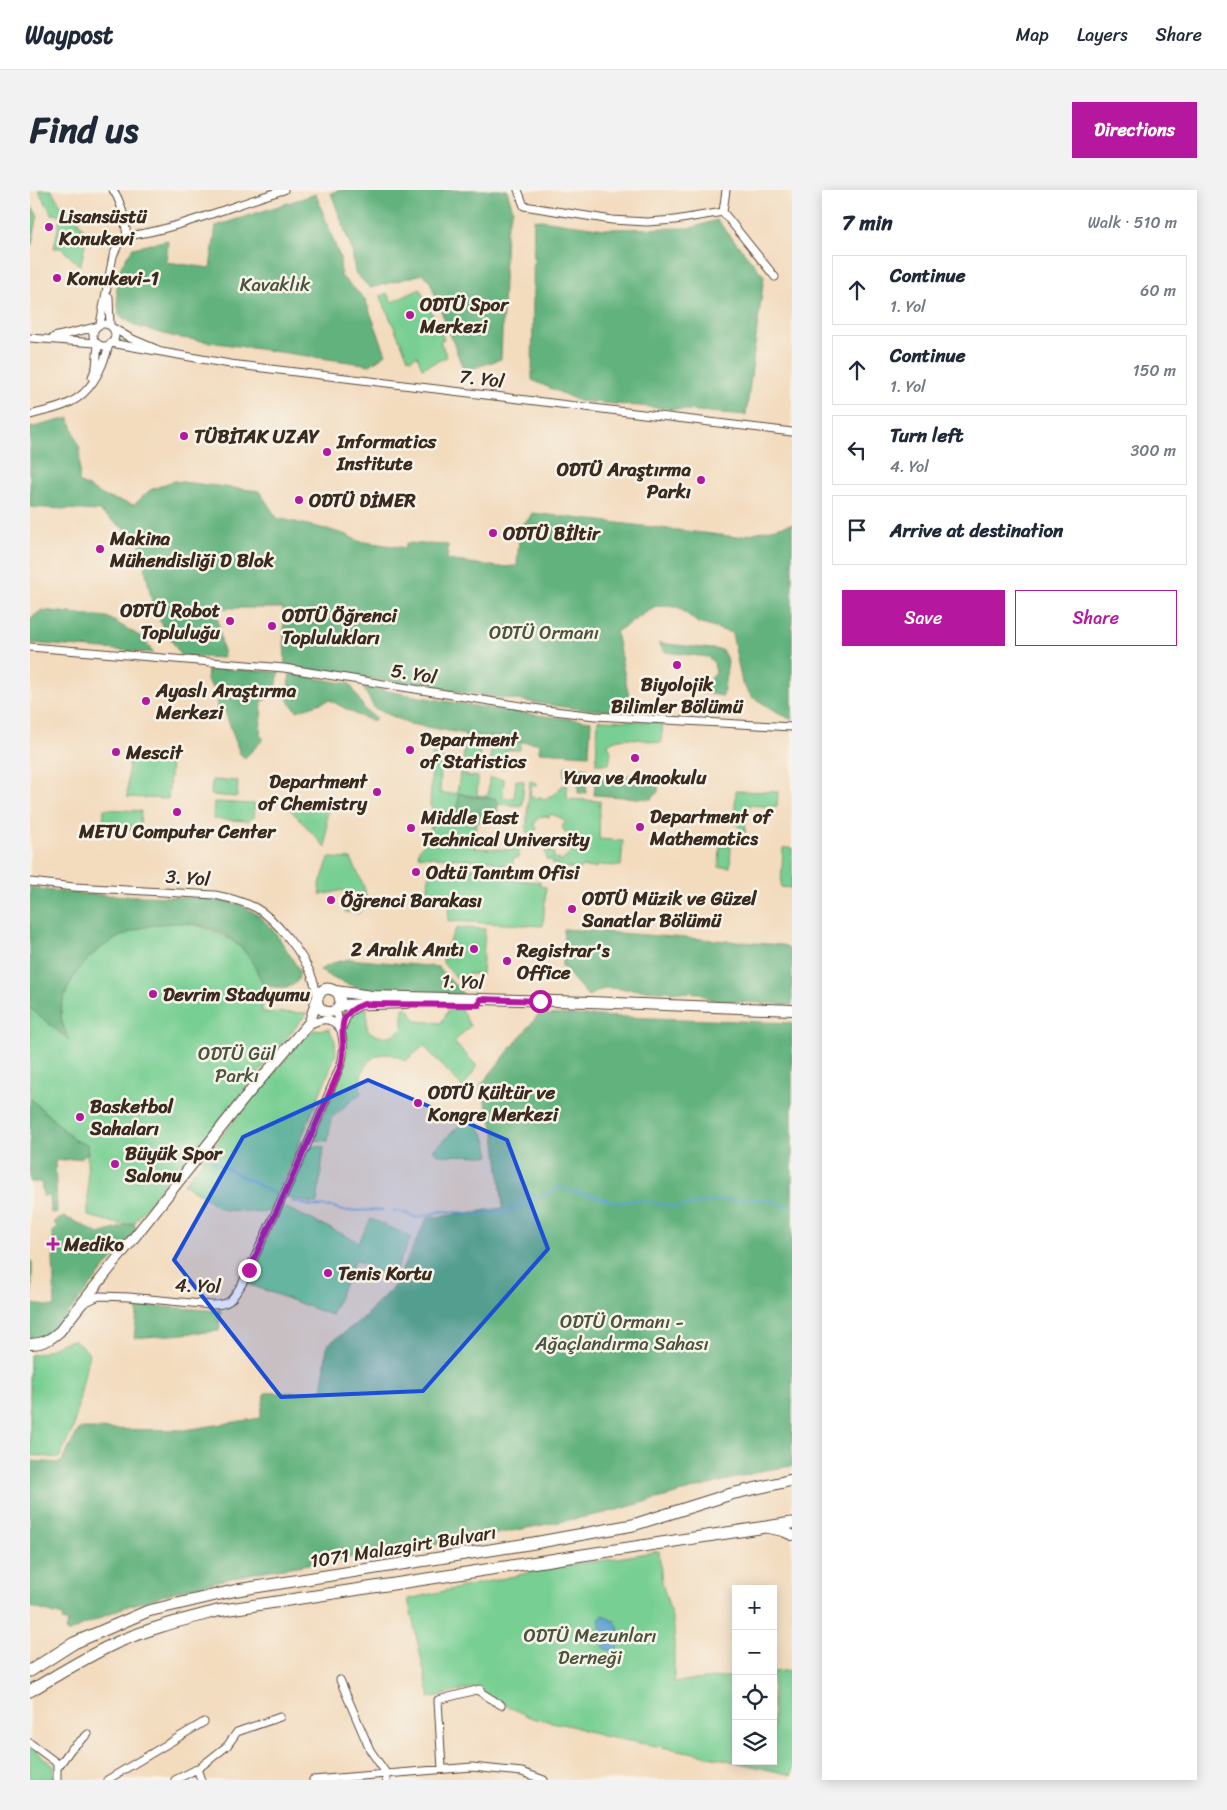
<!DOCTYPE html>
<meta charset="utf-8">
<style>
body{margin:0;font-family:Sriracha,sans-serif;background:#f2f2f3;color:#1f2937}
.controls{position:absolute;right:15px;bottom:15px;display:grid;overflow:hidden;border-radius:0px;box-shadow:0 2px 12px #0003}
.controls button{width:45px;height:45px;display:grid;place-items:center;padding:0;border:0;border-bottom:1px solid #e0e1e3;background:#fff;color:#1f2937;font:25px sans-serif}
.stop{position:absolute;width:15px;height:15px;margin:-11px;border:4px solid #b5179e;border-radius:50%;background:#fff}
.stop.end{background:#b5179e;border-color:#fff;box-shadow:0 1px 5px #0008}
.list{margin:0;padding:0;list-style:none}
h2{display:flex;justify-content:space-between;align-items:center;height:65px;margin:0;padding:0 20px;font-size:21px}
h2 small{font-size:16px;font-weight:400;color:#747a83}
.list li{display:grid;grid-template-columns:32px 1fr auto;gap:15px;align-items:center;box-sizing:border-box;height:70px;margin:0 10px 10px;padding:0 10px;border:1px solid #e0e1e3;border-radius:0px}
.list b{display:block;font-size:19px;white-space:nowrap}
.list p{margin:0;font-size:16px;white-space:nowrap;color:#747a83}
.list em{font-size:16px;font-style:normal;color:#747a83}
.actions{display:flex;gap:10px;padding:15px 20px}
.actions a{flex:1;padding:11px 0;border:1px solid #b5179e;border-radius:0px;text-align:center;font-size:18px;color:#b5179e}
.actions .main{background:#b5179e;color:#fff}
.icon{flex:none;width:28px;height:28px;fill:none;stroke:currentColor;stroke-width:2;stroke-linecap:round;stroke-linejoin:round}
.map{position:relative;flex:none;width:762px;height:1590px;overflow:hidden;border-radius:0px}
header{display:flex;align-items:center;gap:30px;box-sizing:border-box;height:70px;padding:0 25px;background:#fff;border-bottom:1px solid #e0e1e3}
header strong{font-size:24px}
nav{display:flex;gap:28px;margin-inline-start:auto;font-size:18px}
.intro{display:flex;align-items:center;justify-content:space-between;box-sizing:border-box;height:120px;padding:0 30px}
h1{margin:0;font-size:35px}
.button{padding:12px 22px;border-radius:0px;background:#b5179e;color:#fff;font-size:18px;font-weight:700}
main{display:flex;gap:30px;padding:0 30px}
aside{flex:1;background:#fff;border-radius:0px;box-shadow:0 2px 12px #0003}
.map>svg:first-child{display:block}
.green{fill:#78cf93;stroke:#5a7c58}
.forest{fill:#62b27d;stroke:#4e6e4e}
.water{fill:#5ca2d2;stroke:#4c6678}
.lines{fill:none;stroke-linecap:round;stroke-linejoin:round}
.stream{stroke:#5ca2d2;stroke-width:2}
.street-casing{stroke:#574536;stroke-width:9}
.secondary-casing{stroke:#574536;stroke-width:12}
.primary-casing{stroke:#574536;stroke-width:13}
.street{stroke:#fff;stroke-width:7}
.secondary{stroke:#fff;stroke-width:10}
.primary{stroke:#fff;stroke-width:11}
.route{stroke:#b5179e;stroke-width:6}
.marked{fill:#1d4ed8;fill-opacity:0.2;stroke:#1d4ed8;stroke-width:4;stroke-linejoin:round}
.poi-dot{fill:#b5179e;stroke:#f7f3e8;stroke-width:2}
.labels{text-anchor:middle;stroke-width:5;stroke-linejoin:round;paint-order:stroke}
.poi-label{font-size:19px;font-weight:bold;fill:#3b2a1e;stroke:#f7f3e8;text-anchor:start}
.park-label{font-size:19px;fill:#4a533b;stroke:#f7f3e8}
.street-label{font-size:19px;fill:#3b2a1e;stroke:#f7f3e8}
</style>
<header>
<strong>Waypost</strong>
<nav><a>Map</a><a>Layers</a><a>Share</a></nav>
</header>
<div class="intro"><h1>Find us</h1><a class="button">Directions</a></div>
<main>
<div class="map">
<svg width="762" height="1590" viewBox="0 0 762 1590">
<rect width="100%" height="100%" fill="#f7f3e8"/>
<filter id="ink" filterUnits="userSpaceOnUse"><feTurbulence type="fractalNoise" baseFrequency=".02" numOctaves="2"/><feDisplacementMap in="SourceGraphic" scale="10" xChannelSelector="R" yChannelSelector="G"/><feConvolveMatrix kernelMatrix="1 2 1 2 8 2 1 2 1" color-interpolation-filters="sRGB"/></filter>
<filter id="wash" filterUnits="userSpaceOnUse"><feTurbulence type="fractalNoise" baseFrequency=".0096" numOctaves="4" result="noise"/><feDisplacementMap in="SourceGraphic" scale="20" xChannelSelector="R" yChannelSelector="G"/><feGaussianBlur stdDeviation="1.12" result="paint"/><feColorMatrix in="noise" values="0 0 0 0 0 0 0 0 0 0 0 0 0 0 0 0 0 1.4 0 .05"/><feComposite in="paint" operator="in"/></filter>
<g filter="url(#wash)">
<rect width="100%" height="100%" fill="#f3dbbe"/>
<path class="green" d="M 8,0 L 21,0 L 35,21 L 40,18 L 57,45 L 51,74 L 49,75 L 31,58 L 24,58 L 31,25 L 22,24 Z
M 390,99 L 414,149 L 410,151 L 417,167 L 392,178 L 387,165 L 381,169 L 378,168 L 350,106 L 357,103 L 362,112 Z
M 568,530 L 633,532 L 631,553 C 615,551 592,543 578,554 L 581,562 L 579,574 L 566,574 Z
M 435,544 L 479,547 L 490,552 L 490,560 L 476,560 L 475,578 L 460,577 L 461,558 L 450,557 L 449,575 L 436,575 L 435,573 L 433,574 Z
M 403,548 L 412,549 L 410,603 L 427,604 L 430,583 L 437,584 L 437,586 L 448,587 L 447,605 L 458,606 L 459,588 L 474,589 L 473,607 L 484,608 L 486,590 L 494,591 L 492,616 L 468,614 L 466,609 L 429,604 L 428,623 L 467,627 L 467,632 L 447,631 L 446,641 L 444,641 L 444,647 L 446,647 L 445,658 L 484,660 L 485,647 L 489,648 L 488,668 L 483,668 L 483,675 L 465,674 L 464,671 L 388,666 L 389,659 L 400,648 L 402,617 L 400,616 Z
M 99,569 L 141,572 L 138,609 L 97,607 Z
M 182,590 L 208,591 L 207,607 L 181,605 Z
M 500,591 L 507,593 L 507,596 L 501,596 L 500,605 L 502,607 L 508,608 L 510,606 L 511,608 L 517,609 L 519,606 L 522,606 L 533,595 L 537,595 L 537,609 L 570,611 L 569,649 L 593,651 L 591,676 L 567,675 L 566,678 L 551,677 L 550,679 L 527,677 L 527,674 L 522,674 L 522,670 L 517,670 L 515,661 L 523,662 L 525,669 L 528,668 L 530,672 L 538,666 L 537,665 L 540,664 L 544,656 L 542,653 L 545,653 L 546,644 L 535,643 L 532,636 L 536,633 L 529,627 L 520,624 L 519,627 C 512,624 506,629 504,635 L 507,638 L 504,643 L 496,642 Z
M 706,601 L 748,602 L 747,617 L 717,615 L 715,643 L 704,632 Z
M 184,612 L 225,614 L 224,627 L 218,631 L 183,629 Z
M 259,618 L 297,620 L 296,658 Z
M 74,619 L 111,621 L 110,640 L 73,638 Z
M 690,656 L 701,656 L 700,677 L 689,677 Z
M 753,658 L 762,658 L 762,698 L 751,697 Z
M 299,668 L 321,669 C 328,683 335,695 337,711 L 329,723 L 315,722 L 317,714 L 313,700 L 291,705 L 289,697 Z
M 400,674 L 477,681 L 476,686 L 482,690 L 510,692 L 510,696 L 516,697 L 513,736 L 418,731 L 419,712 L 397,711 Z
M 145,732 C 184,735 222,754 233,795 C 235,803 232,814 232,822 L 277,823 L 158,970 L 149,973 L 104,1033 L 94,1035 L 58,1026 L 57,955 L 46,951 L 0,908 L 0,818 L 38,849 C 35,840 30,829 31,819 C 40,766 95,735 145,732 Z
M 431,738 L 455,739 L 452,784 L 438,784 L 437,799 L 413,773 L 414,761 L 426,739 Z
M 332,818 L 337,819 L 337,839 C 347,850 363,848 373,838 L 373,818 L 378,818 L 387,831 L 411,833 L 419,819 L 431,819 L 440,836 L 424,852 L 447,876 L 433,898 L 394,856 L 375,871 C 348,852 326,875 331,903 L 301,928 L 298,951 L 283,950 L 315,874 L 317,859 L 315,836 L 321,824 Z
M 299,839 L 305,851 L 306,865 L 250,999 L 238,1022 L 194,1020 L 154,994 L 218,913 L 270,852 L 284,840 Z
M 442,924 L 456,949 L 460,966 L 410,965 L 403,960 Z
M 280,956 L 294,957 L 287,1013 L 281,1013 L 256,1007 Z
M 252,1016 L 329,1052 L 341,1029 L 381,1047 L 362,1088 L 325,1070 L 301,1125 L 216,1093 Z
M 45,1150 L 59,1163 L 43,1239 L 29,1268 L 0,1265 L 0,1165 C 19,1164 28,1151 45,1150 Z
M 629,1361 L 632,1393 L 641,1423 L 644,1438 L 644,1492 L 706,1486 L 706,1571 L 743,1571 L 743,1482 L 762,1480 L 762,1585 L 670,1564 L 572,1546 L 541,1536 L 502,1528 L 481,1518 L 446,1497 L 400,1508 L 378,1409 L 530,1376 L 570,1371 Z
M 0,1556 L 24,1576 L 24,1590 L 0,1590 Z"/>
<path class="forest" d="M 309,0 L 477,0 L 483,20 L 476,40 L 471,169 L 434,181 L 399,89 L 393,84 L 340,98 L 325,83 L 322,60 L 301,3 Z
M 286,4 L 310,68 L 311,86 L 335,109 L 356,164 L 340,175 L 145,147 L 106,136 L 89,125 C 86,94 83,84 103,58 L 138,50 L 136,72 L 180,78 L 186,36 Z
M 0,14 L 8,25 L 2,54 L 0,56 Z
M 504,29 L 575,39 L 661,38 L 687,30 L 734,86 L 716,225 L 549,211 L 502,190 Z
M 39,228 L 50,260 L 49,292 L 76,307 L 104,315 L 120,300 L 144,291 L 229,301 L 247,328 L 300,340 L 317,345 L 328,351 L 376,358 L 376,353 L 418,355 L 417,370 L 469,377 L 487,376 L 490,335 L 498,330 L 502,323 L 707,347 L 762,334 L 762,529 L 758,528 L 722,507 L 712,493 L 702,443 L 668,433 L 648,417 L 626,416 L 586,442 L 602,522 L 548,519 L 255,476 L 253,418 L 186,418 L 194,468 L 151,466 L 124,421 L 109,349 L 69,321 L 0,317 L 0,238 Z
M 12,420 L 77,427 L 111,447 L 124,463 L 0,453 L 0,429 Z
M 628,453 L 692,460 L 698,471 L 693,506 L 642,498 L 644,490 L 675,495 L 686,483 L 684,473 L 678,467 L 635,462 Z
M 178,478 L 249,482 L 245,503 L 232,512 L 230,545 L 234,549 L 215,568 L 210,564 L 195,521 L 187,520 L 187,503 L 177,491 Z
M 260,484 L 320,494 L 335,520 L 346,528 L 343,531 L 327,525 L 300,510 L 267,521 L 256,508 Z
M 333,497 C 409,510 484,524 561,531 L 559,565 L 509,562 L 510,553 L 490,552 L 479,547 L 435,544 L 380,534 L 344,518 Z
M 535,576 L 557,578 L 556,603 L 548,603 L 548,588 L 534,587 Z
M 566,583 L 629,588 L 628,602 L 621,609 L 564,605 Z
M 429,603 L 442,607 L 466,609 L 468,614 L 467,627 L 427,623 Z
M 0,697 C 47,707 97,705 144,707 C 169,709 200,707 222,721 C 243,734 256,759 269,780 C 271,802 249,797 234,796 C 228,785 224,773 216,763 C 169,705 59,737 36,803 C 34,808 31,815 31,821 C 30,831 35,841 39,850 L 0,818 Z
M 534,739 L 753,755 L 759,759 L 762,764 L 762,815 L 680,810 L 670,803 L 575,798 L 558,806 L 532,776 Z
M 319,769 L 408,777 L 434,805 C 390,803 326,808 290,780 L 303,773 Z
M 509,824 L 762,833 L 762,1276 L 735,1280 L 575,1323 L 440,1349 L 228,1382 L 188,1391 L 151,1400 L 92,1418 L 37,1443 L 36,1441 L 38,1433 L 32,1431 L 33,1426 L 0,1417 L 0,1271 L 31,1273 L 49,1239 L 155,1240 L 230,1228 L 235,1203 L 292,1202 L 297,1155 L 331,1130 L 364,1096 L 397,1028 L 473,1018 L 465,943 L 450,896 Z
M 0,908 L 45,951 L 57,954 L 58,963 L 51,968 L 25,971 L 27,1023 L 21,1023 L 20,1006 L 13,1006 L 11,992 L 0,992 Z
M 34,1027 C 47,1031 57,1038 69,1044 L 104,1033 L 106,1040 L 18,1148 L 0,1151 L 0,1068 L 2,1073 L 2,1114 L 25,1117 L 23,1068 L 24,1064 L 30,1063 L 30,1051 L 23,1051 L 23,1041 L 28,1037 L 23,1032 Z
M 108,1115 L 191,1121 L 189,1141 L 104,1148 Z"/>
<path class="water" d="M 573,1425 L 580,1428 L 581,1431 L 584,1430 L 590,1441 L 585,1443 L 587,1452 L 590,1451 C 590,1461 578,1464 573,1456 L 575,1454 L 574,1450 L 570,1452 L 565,1442 L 571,1438 L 569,1430 Z"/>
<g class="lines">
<path class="stream" d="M 179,969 L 245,1004
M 261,1011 L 281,1016 L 304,1017 L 312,1021 L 353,1020
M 363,1021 L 372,1022 L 387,1028 L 412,1021 L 451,1024 L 480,1021 L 497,1011 L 516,1005 L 529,997 L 589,1013 L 605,1010 L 646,1017 L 694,1010 L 731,1009 L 762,1017"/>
</g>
</g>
<g filter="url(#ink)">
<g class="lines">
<defs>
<path id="street" d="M 83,0 C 92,12 95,31 97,46
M 488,0 L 494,16 L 582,30 L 617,32 L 645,30 L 693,22
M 696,0 L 693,22 L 745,87
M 79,107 L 80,136
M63 145a11 11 0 1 1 22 0a11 11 0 1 1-22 0Z
M 70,134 L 83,66 L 88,55 L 97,46 C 150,39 202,15 254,0
M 83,138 L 100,148 L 126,159
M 24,147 L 66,137
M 0,148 L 66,153
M 81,153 L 200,174 L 762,242
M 62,187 L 66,177 L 68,154
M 0,225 C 13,221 29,219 41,212 C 63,201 73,177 79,155
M 0,457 L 254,478 L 516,520 L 565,526 L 762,537
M 0,692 L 44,697 L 185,705 C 199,708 213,711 226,718 C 246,729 272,763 281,784 C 284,791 286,799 287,806
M 277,836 C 289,830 300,825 309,838
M 312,838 L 318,823 L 329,816
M 54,1113 L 69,1106 L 99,1107 L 182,1115 C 201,1115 202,1109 212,1094 L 278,953 L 311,874 C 317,856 310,838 306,819
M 310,1490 L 340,1560 L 356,1583 L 356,1590
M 447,1500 L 471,1515
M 0,1553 L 27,1573 L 27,1590
M 28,1577 L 41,1559 L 58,1544
M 167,1579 L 171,1590
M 412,1579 L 408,1510 L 450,1499
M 77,1590 L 174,1532
M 145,1590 L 169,1578 L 197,1556 L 207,1542 L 250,1527
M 283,1590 L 442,1577 L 492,1582 L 514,1590"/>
<path id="secondary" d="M 305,801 L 342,806 L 560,812 L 762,820
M 309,815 L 376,813
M 0,1154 C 12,1154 20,1150 30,1141 L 217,905 L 279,833 C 285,822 286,792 303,800 C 307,801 309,805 310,809 C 313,824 289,828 287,810
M 739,1338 L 753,1341 L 762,1345"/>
<path id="primary" d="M 0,1481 L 44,1453 L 118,1421 L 207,1400 L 504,1353 L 603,1335 L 701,1304 L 762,1290
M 0,1501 C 29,1484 57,1466 88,1452 C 120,1438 153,1430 187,1421 L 762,1333"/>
</defs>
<use href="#street" class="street-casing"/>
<use href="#secondary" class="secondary-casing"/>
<use href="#primary" class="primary-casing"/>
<use href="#street" class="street"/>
<use href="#secondary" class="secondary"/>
<use href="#primary" class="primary"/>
</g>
</g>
<g class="lines" filter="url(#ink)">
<path class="route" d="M 219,1080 C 242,1030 267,979 289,927 C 296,910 305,893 311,875 C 320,849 298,827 334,814 L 449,815 L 450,809 L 510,811"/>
</g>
<path class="marked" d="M 338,890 L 477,950 L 518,1059 L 393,1201 L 251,1207 L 144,1070 L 213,947 Z"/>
<g class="poi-dot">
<circle cx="19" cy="37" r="5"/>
<circle cx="27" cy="88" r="5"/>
<circle cx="380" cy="125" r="5"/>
<circle cx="154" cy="246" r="5"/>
<circle cx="297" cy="262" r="5"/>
<circle cx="671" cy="290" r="5"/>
<circle cx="269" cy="310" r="5"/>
<circle cx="463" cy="343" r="5"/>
<circle cx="70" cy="359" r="5"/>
<circle cx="200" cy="431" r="5"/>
<circle cx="242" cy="436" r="5"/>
<circle cx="647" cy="475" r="5"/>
<circle cx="116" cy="511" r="5"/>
<circle cx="380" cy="560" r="5"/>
<circle cx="86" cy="562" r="5"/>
<circle cx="605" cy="568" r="5"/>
<circle cx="347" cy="602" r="5"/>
<circle cx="147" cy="622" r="5"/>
<circle cx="610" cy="637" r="5"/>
<circle cx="381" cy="638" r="5"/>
<circle cx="386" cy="682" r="5"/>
<circle cx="301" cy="710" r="5"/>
<circle cx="542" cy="719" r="5"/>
<circle cx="444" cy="759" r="5"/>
<circle cx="477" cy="771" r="5"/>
<circle cx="123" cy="804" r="5"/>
<circle cx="388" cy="913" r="5"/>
<circle cx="50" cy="927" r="5"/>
<circle cx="85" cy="974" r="5"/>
<path d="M20.5 1046.5h5v5h5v5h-5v5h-5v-5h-5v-5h5z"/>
<circle cx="298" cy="1083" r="5"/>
</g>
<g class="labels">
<g class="poi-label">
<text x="29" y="33">Lisansüstü<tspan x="29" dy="22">Konukevi</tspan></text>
<text x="37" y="95">Konukevi-1</text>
<text x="390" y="121">ODTÜ Spor<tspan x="390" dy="22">Merkezi</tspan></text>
<text x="164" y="253">TÜBİTAK UZAY</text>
<text x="307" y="258">Informatics<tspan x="307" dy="22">Institute</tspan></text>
<text x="661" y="286" text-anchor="end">ODTÜ Araştırma<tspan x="661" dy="22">Parkı</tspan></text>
<text x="279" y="317">ODTÜ DİMER</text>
<text x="473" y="350">ODTÜ Bİltir</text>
<text x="80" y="355">Makina<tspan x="80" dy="22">Mühendisliği D Blok</tspan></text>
<text x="190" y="427" text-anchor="end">ODTÜ Robot<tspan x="190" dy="22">Topluluğu</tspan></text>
<text x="252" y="432">ODTÜ Öğrenci<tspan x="252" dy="22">Toplulukları</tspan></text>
<text x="647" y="501" text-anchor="middle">Biyolojik<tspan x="647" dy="22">Bilimler Bölümü</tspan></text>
<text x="126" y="507">Ayaslı Araştırma<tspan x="126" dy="22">Merkezi</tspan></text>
<text x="390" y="556">Department<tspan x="390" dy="22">of Statistics</tspan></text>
<text x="96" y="569">Mescit</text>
<text x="605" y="594" text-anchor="middle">Yuva ve Anaokulu</text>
<text x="337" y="598" text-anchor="end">Department<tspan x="337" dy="22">of Chemistry</tspan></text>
<text x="620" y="633">Department of<tspan x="620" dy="22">Mathematics</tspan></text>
<text x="391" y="634">Middle East<tspan x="391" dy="22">Technical University</tspan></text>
<text x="147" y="648" text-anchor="middle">METU Computer Center</text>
<text x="396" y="689">Odtü Tanıtım Ofisi</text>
<text x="552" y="715">ODTÜ Müzik ve Güzel<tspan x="552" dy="22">Sanatlar Bölümü</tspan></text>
<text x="311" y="717">Öğrenci Barakası</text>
<text x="434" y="766" text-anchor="end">2 Aralık Anıtı</text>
<text x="487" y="767">Registrar's<tspan x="487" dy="22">Office</tspan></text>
<text x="133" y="811">Devrim Stadyumu</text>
<text x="398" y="909">ODTÜ Kültür ve<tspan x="398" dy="22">Kongre Merkezi</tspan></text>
<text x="60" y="923">Basketbol<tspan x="60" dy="22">Sahaları</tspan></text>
<text x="95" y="970">Büyük Spor<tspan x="95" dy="22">Salonu</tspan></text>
<text x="34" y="1061">Mediko</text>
<text x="308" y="1090">Tenis Kortu</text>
</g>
<g class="park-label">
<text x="245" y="101">Kavaklık</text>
<text x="514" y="449">ODTÜ Ormanı</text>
<text x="207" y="870">ODTÜ Gül<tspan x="207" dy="22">Parkı</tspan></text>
<text x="592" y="1138">ODTÜ Ormanı -<tspan x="592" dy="22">Ağaçlandırma Sahası</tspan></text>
<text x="560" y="1452">ODTÜ Mezunları<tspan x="560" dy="22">Derneği</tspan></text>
</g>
<g class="street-label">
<text transform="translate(452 188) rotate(7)" y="7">7. Yol</text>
<text transform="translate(384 483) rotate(9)" y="7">5. Yol</text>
<text transform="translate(158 687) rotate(4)" y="7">3. Yol</text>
<text transform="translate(433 791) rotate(2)" y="7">1. Yol</text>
<text transform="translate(168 1095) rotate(2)" y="7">4. Yol</text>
<text transform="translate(373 1356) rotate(-9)" y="7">1071 Malazgirt Bulvarı</text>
</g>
</g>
</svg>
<div class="controls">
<button>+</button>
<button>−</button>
<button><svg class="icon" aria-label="locate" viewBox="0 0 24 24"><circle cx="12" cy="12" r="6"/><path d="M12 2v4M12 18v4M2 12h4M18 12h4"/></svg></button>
<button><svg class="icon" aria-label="layers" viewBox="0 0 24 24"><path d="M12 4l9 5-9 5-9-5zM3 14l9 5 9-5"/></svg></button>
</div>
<div class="stop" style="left:510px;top:811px"></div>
<div class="stop end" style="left:219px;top:1080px"></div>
</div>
<aside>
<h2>7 min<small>Walk · 510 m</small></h2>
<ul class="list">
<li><svg class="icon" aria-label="ahead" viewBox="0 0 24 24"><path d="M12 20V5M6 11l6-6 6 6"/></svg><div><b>Continue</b><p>1. Yol</p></div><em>60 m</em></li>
<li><svg class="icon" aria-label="ahead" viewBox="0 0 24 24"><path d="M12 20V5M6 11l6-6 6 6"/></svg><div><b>Continue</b><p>1. Yol</p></div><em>150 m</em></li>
<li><svg class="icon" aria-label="left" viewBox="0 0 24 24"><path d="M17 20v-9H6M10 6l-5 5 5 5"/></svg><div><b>Turn left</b><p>4. Yol</p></div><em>300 m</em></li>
<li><svg class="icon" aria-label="arrive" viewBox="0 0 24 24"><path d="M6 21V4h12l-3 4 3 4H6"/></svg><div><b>Arrive at destination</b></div></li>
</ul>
<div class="actions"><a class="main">Save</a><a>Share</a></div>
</aside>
</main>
